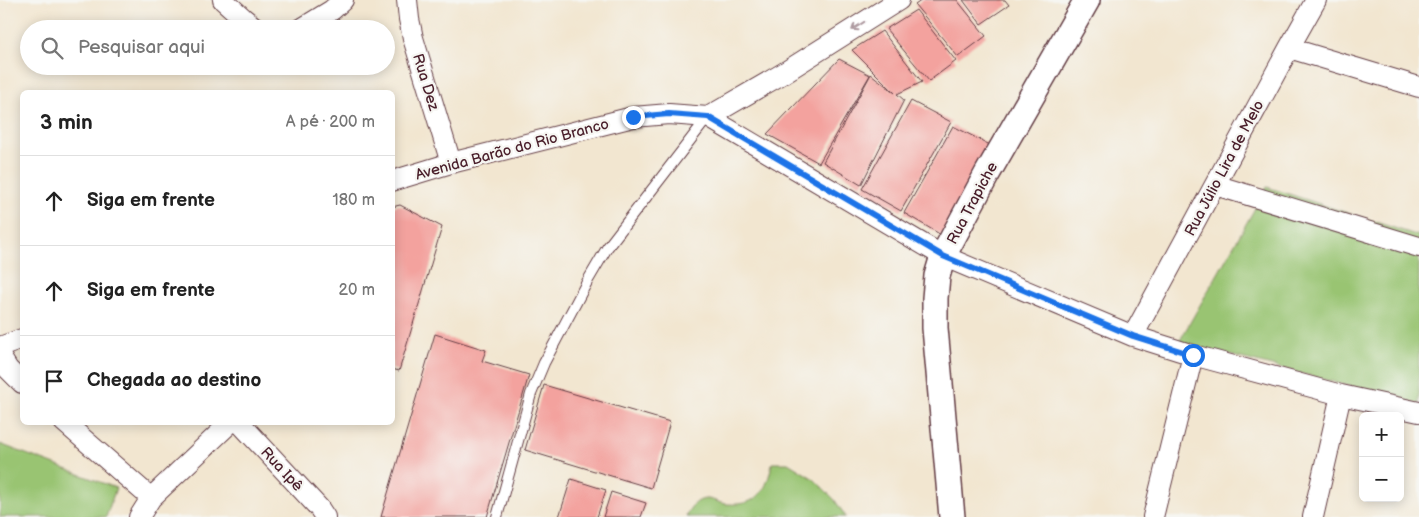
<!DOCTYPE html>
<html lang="pt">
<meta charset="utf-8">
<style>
body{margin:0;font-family:"Balsamiq Sans",sans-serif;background:#f2f2f2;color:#222}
.controls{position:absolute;right:15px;bottom:15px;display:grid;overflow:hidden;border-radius:8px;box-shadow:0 2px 12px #0003}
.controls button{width:45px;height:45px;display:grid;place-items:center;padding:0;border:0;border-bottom:1px solid #e0e0e0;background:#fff;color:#222;font:25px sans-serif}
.stop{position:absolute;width:15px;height:15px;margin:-11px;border:4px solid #1a73e8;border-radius:50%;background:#fff}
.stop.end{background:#1a73e8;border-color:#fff;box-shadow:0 1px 5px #0008}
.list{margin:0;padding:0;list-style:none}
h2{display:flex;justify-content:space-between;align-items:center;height:65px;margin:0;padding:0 20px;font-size:21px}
h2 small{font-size:16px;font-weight:400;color:#767676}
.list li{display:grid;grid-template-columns:32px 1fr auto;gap:15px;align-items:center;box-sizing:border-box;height:90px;padding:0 20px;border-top:1px solid #e0e0e0}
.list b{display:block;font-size:19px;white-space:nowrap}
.list em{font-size:16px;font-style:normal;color:#767676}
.icon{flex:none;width:28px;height:28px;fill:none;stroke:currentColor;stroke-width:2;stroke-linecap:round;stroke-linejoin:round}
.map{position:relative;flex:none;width:1419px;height:517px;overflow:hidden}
.search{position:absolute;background:#fff;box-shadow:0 2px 12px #0003;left:20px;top:20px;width:375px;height:55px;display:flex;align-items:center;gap:12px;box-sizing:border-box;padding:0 18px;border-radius:28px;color:#767676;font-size:19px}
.panel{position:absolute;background:#fff;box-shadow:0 2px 12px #0003;left:20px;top:90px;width:375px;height:335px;border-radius:8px}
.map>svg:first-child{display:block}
.green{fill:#99c472;stroke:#72724e}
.building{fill:#f3a29e}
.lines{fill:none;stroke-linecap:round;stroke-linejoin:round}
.service-casing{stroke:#633d44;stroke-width:12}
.minor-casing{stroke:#633d44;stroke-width:22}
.tertiary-casing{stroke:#633d44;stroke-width:28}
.service{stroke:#fff;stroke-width:10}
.minor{stroke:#fff;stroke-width:20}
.tertiary{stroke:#fff;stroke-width:25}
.oneway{stroke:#ae9aa0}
.route{stroke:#1a73e8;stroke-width:6}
.labels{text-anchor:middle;stroke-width:4.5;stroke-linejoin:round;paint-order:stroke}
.street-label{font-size:15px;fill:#4a1f2b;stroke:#f6f6f2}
</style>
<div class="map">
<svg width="1419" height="517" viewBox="0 0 1419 517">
<rect width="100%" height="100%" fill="#f6f6f2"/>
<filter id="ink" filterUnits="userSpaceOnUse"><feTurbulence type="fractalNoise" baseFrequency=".02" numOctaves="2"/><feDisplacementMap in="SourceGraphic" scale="10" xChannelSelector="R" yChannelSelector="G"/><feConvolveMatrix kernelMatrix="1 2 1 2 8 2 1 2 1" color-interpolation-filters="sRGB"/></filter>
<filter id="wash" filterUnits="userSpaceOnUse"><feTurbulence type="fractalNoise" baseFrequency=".0096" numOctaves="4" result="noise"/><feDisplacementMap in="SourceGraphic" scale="20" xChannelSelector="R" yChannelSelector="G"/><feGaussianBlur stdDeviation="1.12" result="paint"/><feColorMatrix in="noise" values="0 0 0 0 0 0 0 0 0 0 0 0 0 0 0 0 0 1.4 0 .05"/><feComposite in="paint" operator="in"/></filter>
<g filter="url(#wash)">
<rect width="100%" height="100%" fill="#f2e6d0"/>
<path class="green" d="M 1267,187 L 1419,236 L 1419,404 L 1179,342 Z
M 0,444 L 116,488 L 106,517 L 0,517 Z
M 772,463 L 788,463 L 814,479 L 834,499 L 846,517 L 686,517 C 688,508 698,498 708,499 C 715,500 721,504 727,504 C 758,506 767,491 772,463 Z"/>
<g id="blocks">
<path class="building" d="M 922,0 L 957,0 L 986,36 L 958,57 L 915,5 Z
M 963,0 L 1005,0 L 1009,5 L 981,24 Z
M 916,10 L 956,61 L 929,81 L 886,29 Z
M 882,31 L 922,82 L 897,94 L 904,100 L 861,185 L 823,162 L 871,74 L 895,93 L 852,50 Z
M 839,59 L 870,75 L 819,163 L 767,134 Z
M 911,101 L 951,122 L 901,211 L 862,189 Z
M 953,126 L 994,147 L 943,236 L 904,213 Z
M 400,205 L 442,227 L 399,371 L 392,369 L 392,207 Z
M 435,334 L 486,350 L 482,361 L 529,375 L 487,517 L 381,517 Z
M 544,385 L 670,422 L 651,488 L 525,450 Z
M 571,479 L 606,490 L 597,517 L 559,517 Z
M 611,492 L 646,503 L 641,517 L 603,517 Z"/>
</g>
</g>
<g filter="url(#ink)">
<use href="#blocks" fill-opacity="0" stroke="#633d44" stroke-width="1"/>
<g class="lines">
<defs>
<path id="service" d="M 497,517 L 531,394 L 544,363 L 587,282 L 607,248 L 708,117"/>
<path id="minor" d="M 223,0 L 243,18 L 257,29
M 407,0 L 409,19 L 413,38 L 451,163
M 301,29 L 332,10 L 343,0
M 1289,48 L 1419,87
M 708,117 L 943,256 L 1133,336 L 1193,355 L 1341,395 L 1419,412
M 392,181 L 451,163 L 633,117 L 669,114 L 708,117 L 782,74 L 899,0
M 1215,185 L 1419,247
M 1133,336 L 1289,48 L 1316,0
M 0,347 L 22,339
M 0,356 L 8,369 L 22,383
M 64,422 L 151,498
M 239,422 L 319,508 L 325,517
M 139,517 L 151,498 L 231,422
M 1153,517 L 1193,355
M 1313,517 L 1341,395"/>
<path id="tertiary" d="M 952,517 L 935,328 L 935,298 L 937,276 L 943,256 L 987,174 L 1087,0"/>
</defs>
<use href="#service" class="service-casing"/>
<use href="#minor" class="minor-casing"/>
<use href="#tertiary" class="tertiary-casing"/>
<use href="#service" class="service"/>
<use href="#minor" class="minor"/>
<use href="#tertiary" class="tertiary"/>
</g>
<defs><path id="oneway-shaft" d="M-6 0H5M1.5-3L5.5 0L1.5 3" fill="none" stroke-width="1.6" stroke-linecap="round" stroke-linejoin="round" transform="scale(1.25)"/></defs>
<use class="oneway" href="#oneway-shaft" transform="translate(858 26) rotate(147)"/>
</g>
<g class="lines" filter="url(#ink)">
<path class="route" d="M 633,117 L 669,114 L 708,117 L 943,256 L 1133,336 L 1193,355"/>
</g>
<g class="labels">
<g class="street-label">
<text transform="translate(426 82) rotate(73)" y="5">Rua Dez</text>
<text transform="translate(512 149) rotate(-15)" y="5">Avenida Barão do Rio Branco</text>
<text transform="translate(1224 168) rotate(-62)" y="5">Rua Júlio Lira de Melo</text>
<text transform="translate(972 203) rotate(-62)" y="5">Rua Trapiche</text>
<text transform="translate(282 469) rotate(47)" y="5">Rua Ipê</text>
</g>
</g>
</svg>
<div class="controls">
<button>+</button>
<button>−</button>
</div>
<div class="stop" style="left:1193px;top:355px"></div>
<div class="stop end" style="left:633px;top:117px"></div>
<div class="search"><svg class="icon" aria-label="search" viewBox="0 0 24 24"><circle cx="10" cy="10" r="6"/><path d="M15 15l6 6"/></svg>Pesquisar aqui</div>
<section class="panel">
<h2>3 min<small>A pé · 200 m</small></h2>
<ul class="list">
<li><svg class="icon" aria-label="ahead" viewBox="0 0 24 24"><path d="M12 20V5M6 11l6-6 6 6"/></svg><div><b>Siga em frente</b></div><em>180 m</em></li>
<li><svg class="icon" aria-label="ahead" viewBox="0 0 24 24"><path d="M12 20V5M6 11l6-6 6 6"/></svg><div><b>Siga em frente</b></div><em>20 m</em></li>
<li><svg class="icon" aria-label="arrive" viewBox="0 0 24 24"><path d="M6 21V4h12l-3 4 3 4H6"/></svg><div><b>Chegada ao destino</b></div></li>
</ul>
</section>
</div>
